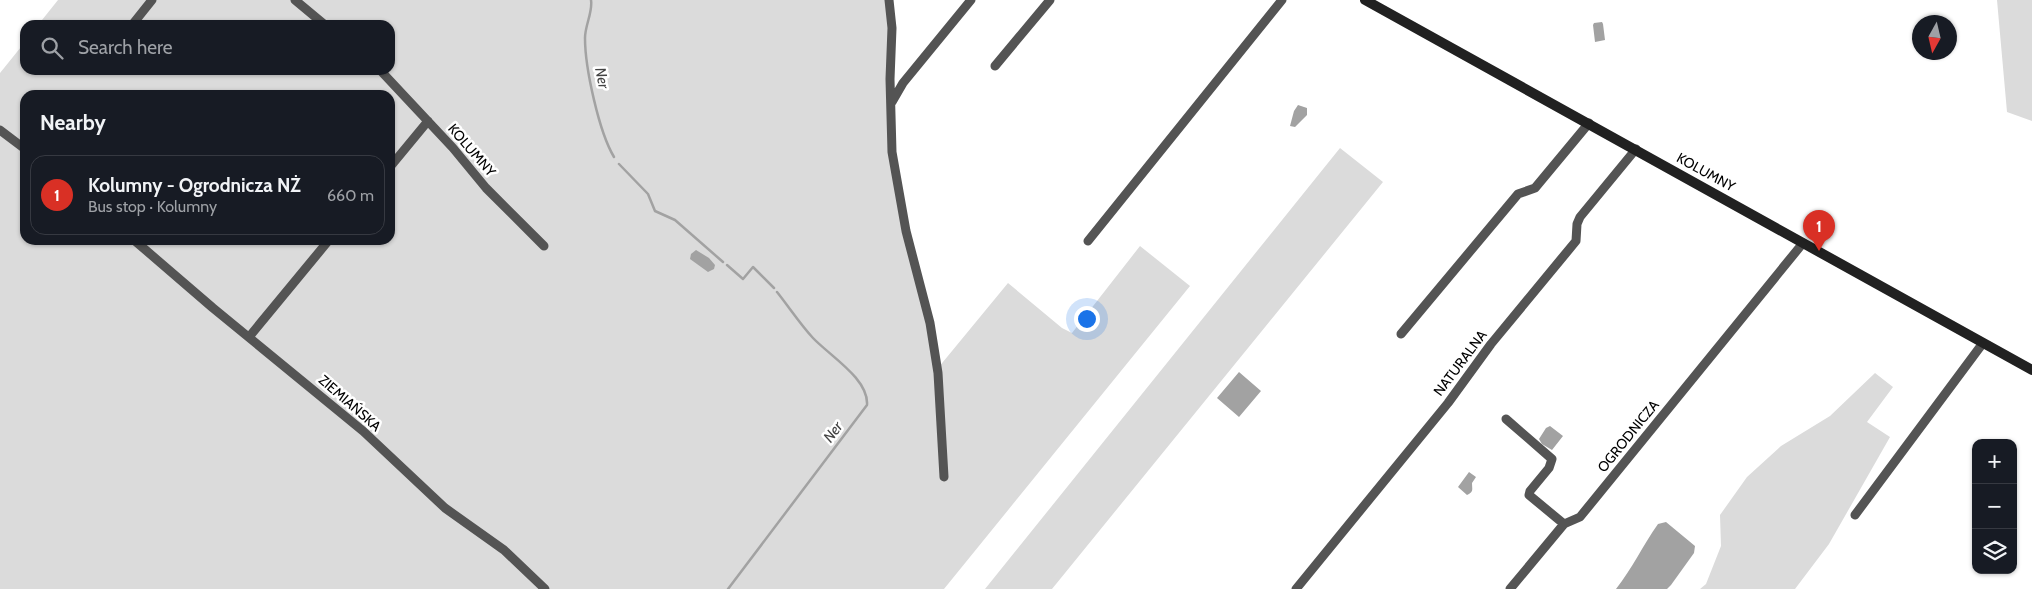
<!DOCTYPE html>
<meta charset="utf-8">
<style>
body{margin:0;font-family:Cabin,sans-serif;background:#242831;color:#f1f3f6}
.controls{position:absolute;right:15px;bottom:15px;display:grid;overflow:hidden;border-radius:10px;box-shadow:0 1px 4px #0004}
.controls button{width:45px;height:45px;display:grid;place-items:center;padding:0;border:0;border-bottom:1px solid #363941;background:#171b24;color:#f1f3f6;font:25px sans-serif}
.compass{position:absolute;left:1912px;top:15px;width:45px;height:45px;border-radius:50%;background:#171b24;box-shadow:0 1px 4px #0004;rotate:188deg}
.you{position:absolute;left:1086px;top:318px;width:18px;height:18px;margin:-12px;border:4px solid #fff;border-radius:50%;background:#1a73e8;box-shadow:0 0 0 8px #1a73e833}
.badge{display:grid;place-items:center;width:32px;height:32px;border-radius:50%;background:#d93025;color:#fff;font-size:16px;font-weight:700}
.pin{position:absolute;translate:-50% -41px;filter:drop-shadow(0 1px 2px #0008)}
.pin::after{content:'';position:absolute;top:26px;width:18px;height:15px;background:inherit;clip-path:polygon(0 0,100% 0,50% 100%)}
.list{margin:0;padding:0;list-style:none}
h2{display:flex;justify-content:space-between;align-items:center;height:65px;margin:0;padding:0 20px;font-size:21px}
h2 small{font-size:16px;font-weight:400;color:#9ea1a6}
.list li{display:grid;grid-template-columns:32px 1fr auto;gap:15px;align-items:center;box-sizing:border-box;height:80px;margin:0 10px 10px;padding:0 10px;border:1px solid #363941;border-radius:15px}
.list b{display:block;font-size:19px;white-space:nowrap}
.list p{margin:0;font-size:16px;white-space:nowrap;color:#9ea1a6}
.list em{font-size:16px;font-style:normal;color:#9ea1a6}
.icon{flex:none;width:28px;height:28px;fill:none;stroke:currentColor;stroke-width:2;stroke-linecap:round;stroke-linejoin:round}
.map{position:relative;flex:none;width:2032px;height:589px;overflow:hidden}
.search{position:absolute;background:#171b24;box-shadow:0 1px 4px #0004;left:20px;top:20px;width:375px;height:55px;display:flex;align-items:center;gap:12px;box-sizing:border-box;padding:0 18px;border-radius:15px;color:#9ea1a6;font-size:19px}
.panel{position:absolute;background:#171b24;box-shadow:0 1px 4px #0004;left:20px;top:90px;width:375px;height:155px;border-radius:15px}
.map>svg:first-child{display:block}
.green{fill:#dbdbdb;fill-rule:evenodd}
.water{fill:#a2a2a2}
.lines{fill:none;stroke-linecap:round;stroke-linejoin:round}
.stream{stroke:#a2a2a2;stroke-width:2.5}
.street{stroke:#545454;stroke-width:9}
.secondary{stroke:#212121;stroke-width:10}
.labels{text-anchor:middle;stroke-width:5;stroke-linejoin:round;paint-order:stroke}
.street-label{font-size:14px;fill:#000;stroke:#fff}
.water-label{font-size:15px;font-style:italic;fill:#434343;stroke:#fff}
</style>
<div class="map">
<svg width="2032" height="589" viewBox="0 0 2032 589">
<rect width="100%" height="100%" fill="#fff"/>
<path class="green" d="M 58,0 L 888,0 L 891,142 L 938,368 L 1008,283 L 1062,328 L 1072,333 L 1140,246 L 1190,286 L 944,589 L 0,589 L 0,73 L 25,42 L 25,70 L 390,70 L 390,25 L 38,25 ZM 25,95 L 390,95 L 390,240 L 25,240 Z
M 1997,0 L 2032,0 L 2032,121 L 2007,112 Z
M 1340,148 L 1383,182 L 1052,589 L 985,589 Z
M 1875,373 L 1893,387 L 1867,422 L 1890,437 L 1829,544 L 1795,589 L 1700,589 L 1706,584 L 1721,546 L 1720,515 L 1747,477 L 1781,446 L 1830,416 Z"/>
<path class="water" d="M 1602,22 L 1603,24 L 1605,40 L 1595,42 L 1593,25 L 1594,23 Z
M 1298,105 L 1307,108 L 1307,115 L 1295,127 L 1290,126 L 1294,111 Z
M 696,250 L 709,258 L 715,265 L 714,269 L 708,272 L 690,259 L 691,254 Z
M 1239,372 L 1261,391 L 1239,417 L 1217,398 Z
M 1550,426 L 1563,436 L 1552,450 L 1542,444 L 1539,439 L 1546,428 Z
M 1469,472 L 1476,477 L 1472,483 C 1472,489 1474,492 1467,495 L 1458,487 Z
M 1666,522 L 1695,546 L 1694,553 L 1671,585 L 1667,589 L 1616,589 C 1632,569 1643,545 1658,524 Z"/>
<g class="lines">
<path class="stream" d="M 591,0 C 593,12 585,25 585,38 C 585,68 599,132 614,157
M 619,164 L 648,194 L 655,211 L 675,220 L 723,262
M 727,265 L 743,279 L 753,267 L 774,288
M 728,589 L 867,405 C 869,379 830,356 813,338 C 800,324 789,307 777,292"/>
<path class="street" d="M 295,0 L 325,25
M 889,0 L 892,28 L 890,79 L 892,152 L 906,231 L 930,323 L 938,373 L 944,477
M 132,25 L 152,0
M 995,66 L 1050,0
M 380,70 L 453,148 L 486,188 L 544,246
M 892,102 L 903,83 L 971,0
M 0,130 L 25,149
M 390,167 L 428,121
M 134,240 L 213,308 L 363,431 L 445,508 L 504,550 L 545,589
M 1088,241 L 1282,0
M 1401,334 L 1518,194 L 1535,188 L 1589,123
M 249,337 L 329,240
M 1506,419 L 1552,459 L 1549,468 L 1530,491 L 1529,495 L 1564,524
M 1855,515 L 1983,343
M 1296,589 L 1448,403 L 1491,344 L 1576,241 L 1577,224 L 1580,217 L 1636,149
M 1510,589 L 1564,524 L 1580,517 L 1803,243"/>
<path class="secondary" d="M 1365,0 L 2032,370"/>
</g>
<g class="labels">
<g class="street-label">
<text transform="translate(472 150) rotate(49)" y="5">KOLUMNY</text>
<text transform="translate(1706 172) rotate(29)" y="5">KOLUMNY</text>
<text transform="translate(1460 363) rotate(-53)" y="5">NATURALNA</text>
<text transform="translate(350 403) rotate(41)" y="5">ZIEMIAŃSKA</text>
<text transform="translate(1628 436) rotate(-51)" y="5">OGRODNICZA</text>
</g>
<g class="water-label">
<text transform="translate(602 78) rotate(79)" y="5">Ner</text>
<text transform="translate(833 432) rotate(-53)" y="5">Ner</text>
</g>
</g>
</svg>
<div class="controls">
<button>+</button>
<button>−</button>
<button><svg class="icon" aria-label="layers" viewBox="0 0 24 24"><path d="M12 4l9 5-9 5-9-5zM3 14l9 5 9-5"/></svg></button>
</div>
<svg class="compass" viewBox="-18 -18 36 36"><path d="M0-13l5 13h-10z" fill="#e53935"/><path d="M0 13l5-13h-10z" fill="#9ea1a6"/></svg>
<div class="you"></div>
<div class="pin badge" style="left:1819px;top:251px">1</div>
<div class="search"><svg class="icon" aria-label="search" viewBox="0 0 24 24"><circle cx="10" cy="10" r="6"/><path d="M15 15l6 6"/></svg>Search here</div>
<section class="panel">
<h2>Nearby<small></small></h2>
<ul class="list">
<li><span class="badge">1</span><div><b>Kolumny - Ogrodnicza NŻ</b><p>Bus stop · Kolumny</p></div><em>660 m</em></li>
</ul>
</section>
</div>
